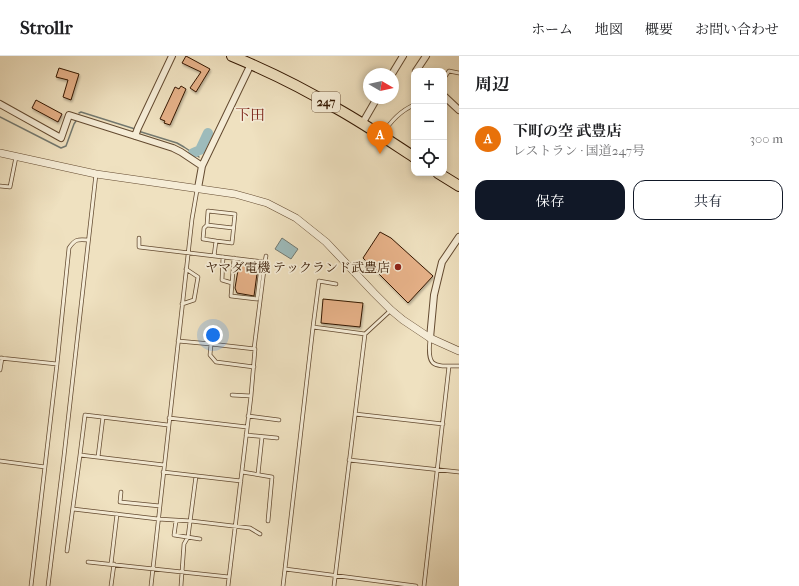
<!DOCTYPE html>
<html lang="ja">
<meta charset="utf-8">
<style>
body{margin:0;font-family:"IM FELL French Canon","Noto Serif JP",serif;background:#f2f2f2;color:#202124}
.controls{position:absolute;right:12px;top:12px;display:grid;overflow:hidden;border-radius:8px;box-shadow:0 2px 6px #0003}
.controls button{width:36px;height:36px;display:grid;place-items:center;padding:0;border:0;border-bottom:1px solid #e0e0e0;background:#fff;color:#202124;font:20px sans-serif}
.compass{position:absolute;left:363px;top:12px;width:36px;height:36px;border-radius:50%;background:#fff;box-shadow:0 2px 6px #0003;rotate:99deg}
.you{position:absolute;left:213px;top:279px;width:14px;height:14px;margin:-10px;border:3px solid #fff;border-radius:50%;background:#1a73e8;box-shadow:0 0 0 6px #1a73e833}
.badge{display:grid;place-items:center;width:26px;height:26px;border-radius:50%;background:#111827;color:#fff;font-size:13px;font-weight:700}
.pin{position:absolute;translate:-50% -33px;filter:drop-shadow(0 1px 2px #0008)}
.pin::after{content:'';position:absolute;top:21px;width:14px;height:12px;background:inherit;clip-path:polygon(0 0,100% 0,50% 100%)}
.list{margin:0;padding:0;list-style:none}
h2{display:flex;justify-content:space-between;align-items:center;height:52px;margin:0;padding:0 16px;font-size:17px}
h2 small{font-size:13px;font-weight:400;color:#757577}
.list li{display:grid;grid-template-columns:26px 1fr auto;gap:12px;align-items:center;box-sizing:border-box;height:60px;padding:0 16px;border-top:1px solid #e0e0e0}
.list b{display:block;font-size:15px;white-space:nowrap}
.list p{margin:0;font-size:13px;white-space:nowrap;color:#757577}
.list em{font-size:13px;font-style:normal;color:#757577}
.actions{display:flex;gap:8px;padding:12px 16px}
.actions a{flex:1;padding:9px 0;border:1px solid #111827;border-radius:12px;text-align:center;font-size:14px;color:#111827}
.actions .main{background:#111827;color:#fff}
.icon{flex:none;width:22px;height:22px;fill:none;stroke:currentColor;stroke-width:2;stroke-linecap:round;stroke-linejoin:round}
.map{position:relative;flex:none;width:459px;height:530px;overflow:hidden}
header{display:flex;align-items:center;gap:24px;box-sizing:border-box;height:56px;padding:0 20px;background:#fff;border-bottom:1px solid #e0e0e0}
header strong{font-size:19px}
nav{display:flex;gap:22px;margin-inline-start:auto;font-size:14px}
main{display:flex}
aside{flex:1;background:#fff}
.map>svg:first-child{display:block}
.water{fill:#9dbbbb;stroke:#737970}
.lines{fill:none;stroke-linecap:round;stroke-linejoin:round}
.stream{stroke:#737970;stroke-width:1.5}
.river{stroke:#9dbbbb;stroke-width:10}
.building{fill:#e6b188;stroke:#341700;filter:url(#shadow)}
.service-casing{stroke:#634a30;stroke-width:4.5}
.minor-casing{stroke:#634a30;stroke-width:8}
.tertiary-casing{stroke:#634a30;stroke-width:8}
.trunk-casing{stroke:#341700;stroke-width:12}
.service{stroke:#f5ecd6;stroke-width:3}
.minor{stroke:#f5ecd6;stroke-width:6}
.tertiary{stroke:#f5ecd6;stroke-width:7}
.trunk{stroke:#efe1c0;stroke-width:10}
.poi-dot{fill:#8f2418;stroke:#f5ecd6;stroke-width:1.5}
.labels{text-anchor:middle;stroke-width:3.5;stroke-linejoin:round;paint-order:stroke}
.shield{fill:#f5ecd6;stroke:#6e5740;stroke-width:1}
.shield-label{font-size:12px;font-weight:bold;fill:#341700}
.poi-label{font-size:13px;fill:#341700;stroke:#f5ecd6;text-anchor:end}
.quarter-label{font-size:15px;fill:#7a1f14;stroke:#f5ecd6}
</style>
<header>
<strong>Strollr</strong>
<nav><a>ホーム</a><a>地図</a><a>概要</a><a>お問い合わせ</a></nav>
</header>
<main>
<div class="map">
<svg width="459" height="530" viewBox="0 0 459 530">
<defs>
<filter id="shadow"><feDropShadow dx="1" dy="2" stdDeviation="1" flood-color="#0004"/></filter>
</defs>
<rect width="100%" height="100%" fill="#efe1c0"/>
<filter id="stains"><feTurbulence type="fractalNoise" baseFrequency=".005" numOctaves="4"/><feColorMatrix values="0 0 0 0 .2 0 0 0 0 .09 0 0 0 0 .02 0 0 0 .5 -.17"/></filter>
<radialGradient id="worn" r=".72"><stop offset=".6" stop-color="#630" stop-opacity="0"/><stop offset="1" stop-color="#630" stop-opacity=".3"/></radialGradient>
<path class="water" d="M 282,182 L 298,193 L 291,203 L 275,193 Z"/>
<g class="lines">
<path class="stream" d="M 79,57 L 81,56 L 135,73
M 0,61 L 61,92 L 66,90 L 74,68 L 76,65
M 138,75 L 177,87 L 184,91 L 199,101"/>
<path class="river" d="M 193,97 L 200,94 L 208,77"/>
</g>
<path class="building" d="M 186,0 L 210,13 L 196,36 L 190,32 L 201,16 L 182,7 Z
M 59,12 L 79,18 L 71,44 L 63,41 L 68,24 L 56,21 Z
M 181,30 L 186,33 L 170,69 L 164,67 L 165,65 L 160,63 L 175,31 L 179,33 Z
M 36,44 L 62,58 L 58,66 L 32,52 Z
M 380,176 L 391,182 L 433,220 L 408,247 L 363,202 Z
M 239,208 L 258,210 L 254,240 L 237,237 L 235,232 Z
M 323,243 L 363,247 L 360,271 L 321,267 Z"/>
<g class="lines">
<defs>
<path id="service" d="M 444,22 L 449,15 L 459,17
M 382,79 C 390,66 400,55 414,49
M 0,130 L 10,131 L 16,101
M 207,169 L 233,172
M 139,182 L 139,191 L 265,206 L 254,293
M 214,200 L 216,185 L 203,183 L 204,172 L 207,169 L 208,155 L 235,158 L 232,187 L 216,185
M 223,201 L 222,224 L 232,227
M 234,202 L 231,240 L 257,243 L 261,211
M 265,206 L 266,200
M 182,248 L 194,244 L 198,221 L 186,213
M 313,271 L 365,278
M 430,283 C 427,312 433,310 459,310
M 178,285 L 211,288 L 255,293 L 251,340 L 228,530
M 211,288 L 210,299 L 216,306 L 254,311
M 0,302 L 57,308 L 69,192 C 75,183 78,183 88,184
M 0,314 L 2,302
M 232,339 L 251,340
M 355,358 L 443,368
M 248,360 L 279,364
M 169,362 L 247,371
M 246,379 L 277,382
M 80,399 L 164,409
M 98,401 L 103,361
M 349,404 L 459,416
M 0,405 L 45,411
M 163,416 L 241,425
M 242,416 L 272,421 L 268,465
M 258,418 L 262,381
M 121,436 L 120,446 L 160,450
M 73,453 L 158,463 L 191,465 L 250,472 L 260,478
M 176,465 L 174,479 L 200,483
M 67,495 L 80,399 L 85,359 L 168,369
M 88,506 L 229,521
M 111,508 L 117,458
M 285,513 L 416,530
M 31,530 L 57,308
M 48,530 L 64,400 L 96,118
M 111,530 L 114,508
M 151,530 L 192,163 L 197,134
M 181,530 L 184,488 L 188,481 L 196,420
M 283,530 L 313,271 L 319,225 L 336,228
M 334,530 L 365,278 L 390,255
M 424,530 L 449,310"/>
<path id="minor" d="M 416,15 L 426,0
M 392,18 L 403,0
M 444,40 L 459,54
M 0,48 L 61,82 L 69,59 L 173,92 L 181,96 L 202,110
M 362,68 L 377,42
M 135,80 L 138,72 L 172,0
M 198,132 L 202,110 L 251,8
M 430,282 L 434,239 L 442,206 L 459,181"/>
<path id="tertiary" d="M 0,97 L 96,118 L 235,138 L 267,147 L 296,162 L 326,186 L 374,237 L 391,254 L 403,264 L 430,282 L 459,295"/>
<path id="trunk" d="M 232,0 C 268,15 303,32 336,52 C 363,67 388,84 414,101
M 438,117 L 459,130"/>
</defs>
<use href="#service" class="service-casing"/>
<use href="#minor" class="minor-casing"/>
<use href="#tertiary" class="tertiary-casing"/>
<use href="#trunk" class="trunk-casing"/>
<use href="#service" class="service"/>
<use href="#minor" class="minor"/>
<use href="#tertiary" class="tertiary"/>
<use href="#trunk" class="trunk"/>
</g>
<circle class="poi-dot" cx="398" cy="211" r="4"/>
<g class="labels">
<rect class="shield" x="312" y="36" width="28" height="20" rx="3"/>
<g class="shield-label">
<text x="326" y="50">247</text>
</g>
<g class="poi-label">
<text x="390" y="216">ヤマダ電機 テックランド武豊店</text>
</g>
<g class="quarter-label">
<text x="250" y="64">下田</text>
</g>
</g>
<rect width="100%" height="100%" filter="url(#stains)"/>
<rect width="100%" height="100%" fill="url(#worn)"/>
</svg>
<div class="controls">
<button>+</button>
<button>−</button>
<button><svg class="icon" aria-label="locate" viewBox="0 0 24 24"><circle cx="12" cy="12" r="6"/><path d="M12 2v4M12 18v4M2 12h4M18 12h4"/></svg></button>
</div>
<svg class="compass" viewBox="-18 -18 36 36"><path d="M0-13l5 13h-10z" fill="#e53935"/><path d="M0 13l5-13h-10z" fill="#757577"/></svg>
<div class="you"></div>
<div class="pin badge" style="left:380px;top:98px;background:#e8710a">A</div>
</div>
<aside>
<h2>周辺<small></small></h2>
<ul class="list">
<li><span class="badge" style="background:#e8710a">A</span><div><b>下町の空 武豊店</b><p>レストラン · 国道247号</p></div><em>300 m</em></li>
</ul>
<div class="actions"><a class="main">保存</a><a>共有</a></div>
</aside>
</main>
